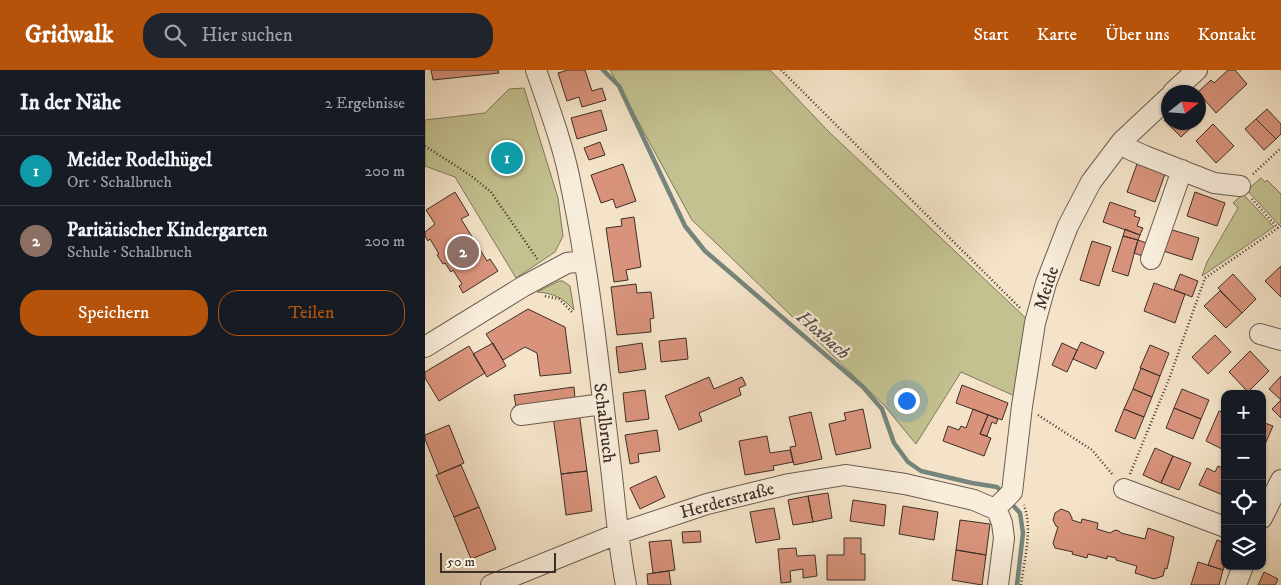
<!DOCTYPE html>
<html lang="de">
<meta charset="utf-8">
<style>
body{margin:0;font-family:"IM FELL DW Pica",serif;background:#20242c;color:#f1f3f6}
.controls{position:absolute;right:15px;bottom:15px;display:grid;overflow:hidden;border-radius:10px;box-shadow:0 1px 4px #0004}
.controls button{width:45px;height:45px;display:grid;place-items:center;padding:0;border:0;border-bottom:1px solid #363941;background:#171b24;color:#f1f3f6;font:25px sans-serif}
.compass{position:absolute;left:736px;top:15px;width:45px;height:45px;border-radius:50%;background:#171b24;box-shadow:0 1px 4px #0004;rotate:73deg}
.scale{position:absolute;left:15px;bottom:12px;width:116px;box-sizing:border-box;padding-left:5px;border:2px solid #3d2f28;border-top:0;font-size:14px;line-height:18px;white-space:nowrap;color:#3d2f28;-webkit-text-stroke:4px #f8eddb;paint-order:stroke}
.you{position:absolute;left:481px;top:330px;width:18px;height:18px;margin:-12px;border:4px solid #fff;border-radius:50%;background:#1a73e8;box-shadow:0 0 0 8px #1a73e833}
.badge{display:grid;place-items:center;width:32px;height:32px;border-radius:50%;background:#b45309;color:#fff;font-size:16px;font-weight:700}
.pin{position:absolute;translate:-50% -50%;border:2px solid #fff;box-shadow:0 1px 5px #0006}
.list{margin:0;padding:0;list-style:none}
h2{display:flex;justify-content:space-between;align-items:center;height:65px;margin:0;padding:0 20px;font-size:21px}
h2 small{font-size:16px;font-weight:400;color:#9ea1a6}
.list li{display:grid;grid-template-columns:32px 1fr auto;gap:15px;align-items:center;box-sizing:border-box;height:70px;padding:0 20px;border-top:1px solid #363941}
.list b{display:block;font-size:19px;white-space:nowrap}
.list p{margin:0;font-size:16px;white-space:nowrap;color:#9ea1a6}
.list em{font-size:16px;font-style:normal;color:#9ea1a6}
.actions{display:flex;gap:10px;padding:15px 20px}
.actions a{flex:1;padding:11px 0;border:1px solid #b45309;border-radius:20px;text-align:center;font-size:18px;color:#b45309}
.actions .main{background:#b45309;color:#fff}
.icon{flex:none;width:28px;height:28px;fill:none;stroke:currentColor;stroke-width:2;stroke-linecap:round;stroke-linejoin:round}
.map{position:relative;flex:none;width:856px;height:515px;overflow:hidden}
header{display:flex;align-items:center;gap:30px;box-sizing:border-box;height:70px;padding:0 25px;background:#b45309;color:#fff}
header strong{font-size:24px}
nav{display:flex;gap:28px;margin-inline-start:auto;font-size:18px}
.search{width:350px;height:45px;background:#20242c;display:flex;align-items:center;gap:12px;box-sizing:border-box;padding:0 18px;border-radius:20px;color:#9ea1a6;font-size:19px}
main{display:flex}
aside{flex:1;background:#171b24}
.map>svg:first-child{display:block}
.green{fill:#c3c190;stroke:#80785c}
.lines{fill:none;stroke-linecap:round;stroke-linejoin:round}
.stream{stroke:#76857b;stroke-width:4.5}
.building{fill:#d9937c;stroke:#3d2f28}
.minor-casing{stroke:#6b5c50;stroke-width:22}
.path{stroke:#3d2f28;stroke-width:2.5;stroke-dasharray:1 2.5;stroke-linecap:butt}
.minor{stroke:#f8eddb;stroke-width:20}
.labels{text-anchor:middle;stroke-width:4.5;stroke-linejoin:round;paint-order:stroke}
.street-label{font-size:18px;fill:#3d2f28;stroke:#f8eddb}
.water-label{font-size:19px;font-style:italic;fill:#55534a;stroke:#f8eddb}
</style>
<header>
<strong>Gridwalk</strong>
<div class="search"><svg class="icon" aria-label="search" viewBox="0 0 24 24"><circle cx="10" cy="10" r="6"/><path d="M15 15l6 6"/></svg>Hier suchen</div>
<nav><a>Start</a><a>Karte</a><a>Über uns</a><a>Kontakt</a></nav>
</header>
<main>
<aside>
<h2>In der Nähe<small>2 Ergebnisse</small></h2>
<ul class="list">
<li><span class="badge" style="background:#0f9aa8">1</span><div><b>Meider Rodelhügel</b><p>Ort · Schalbruch</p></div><em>200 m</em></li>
<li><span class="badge" style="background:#8d6e63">2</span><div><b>Paritätischer Kindergarten</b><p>Schule · Schalbruch</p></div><em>200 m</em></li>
</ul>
<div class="actions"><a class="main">Speichern</a><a>Teilen</a></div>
</aside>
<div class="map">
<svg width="856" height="515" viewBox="0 0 856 515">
<rect width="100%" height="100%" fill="#f4e3c8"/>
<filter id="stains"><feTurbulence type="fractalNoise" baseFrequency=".004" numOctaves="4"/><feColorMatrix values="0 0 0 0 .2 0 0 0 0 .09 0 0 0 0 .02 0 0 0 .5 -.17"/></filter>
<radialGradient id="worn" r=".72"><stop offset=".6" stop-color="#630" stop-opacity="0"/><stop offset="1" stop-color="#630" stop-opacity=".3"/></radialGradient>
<path class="green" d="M 185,0 L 345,0 L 404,62 L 606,253 L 592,327 L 536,302 L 491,374 L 458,334 L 267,150 Z
M 99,18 L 133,128 L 138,166 L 130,182 L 91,208 L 30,107 L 0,96 L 0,50 L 60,43 L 84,19 Z
M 836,108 L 840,112 L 842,110 L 856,124 L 856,153 L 854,155 L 822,120 Z
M 818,124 L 849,157 L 777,206 L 782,192 L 813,138 L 808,133 Z
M 134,211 L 138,211 L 145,216 L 149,240 C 138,228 128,223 112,222 Z"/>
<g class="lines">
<path class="stream" d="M 178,0 L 194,16 L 260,156 L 280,181 L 438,317 L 457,339 L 469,373 L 483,392 L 496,401 L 547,413 L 572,417 L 578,423
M 584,431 L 595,443 L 598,463 L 592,515"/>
</g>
<path class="building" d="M 6,0 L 73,0 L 74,3 L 8,10 Z
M 143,0 L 160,0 L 167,21 L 177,18 L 181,30 L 157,37 L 154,27 L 142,31 L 133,3 Z
M 803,0 L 810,0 L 822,14 L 791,43 L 773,22 L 786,10 L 789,13 Z
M 842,39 L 856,54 L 856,64 L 851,69 L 831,49 Z
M 176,40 L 182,60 L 152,69 L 146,48 Z
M 744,46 L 744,52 L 772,52 L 756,67 L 739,50 Z
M 831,49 L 851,69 L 839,80 L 820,59 Z
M 788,54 L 809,76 L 791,93 L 771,71 Z
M 175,72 L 180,85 L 164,90 L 159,78 Z
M 198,94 L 211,131 L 191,138 L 188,129 L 176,133 L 166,105 Z
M 712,94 L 740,104 L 730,132 L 702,122 Z
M 30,122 L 44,145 L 36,149 L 62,191 L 65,189 L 73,201 L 38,223 L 34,216 L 37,214 L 28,200 L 26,202 L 20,193 L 18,194 L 12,185 L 14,184 L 5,169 L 3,171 L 0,166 L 0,162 L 10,154 L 1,140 Z
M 770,122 L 800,133 L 792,156 L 762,146 Z
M 685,132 L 711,141 L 709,146 L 715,148 L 712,156 L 718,158 L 715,165 L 678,152 Z
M 209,147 L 216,197 L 201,200 L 203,210 L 189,212 L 181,158 L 197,156 L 196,149 Z
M 700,159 L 715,165 L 713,170 L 698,166 Z
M 744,159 L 774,168 L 767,190 L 738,181 Z
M 698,166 L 713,170 L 703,206 L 687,201 Z
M 713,170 L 724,174 L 720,187 L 709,183 Z
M 667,171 L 686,177 L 674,216 L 655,210 Z
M 856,196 L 856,227 L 840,211 Z
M 755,204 L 773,211 L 767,227 L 749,220 Z
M 808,204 L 831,229 L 817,243 L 793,218 Z
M 729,213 L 760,224 L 750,253 L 719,241 Z
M 211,214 L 212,223 L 226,222 L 229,248 L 225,249 L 226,262 L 192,265 L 186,217 Z
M 795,221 L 817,243 L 801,258 L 779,236 Z
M 103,239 L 140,257 L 146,303 L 115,306 L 112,283 L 100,277 L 78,290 L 61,264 Z
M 790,265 L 806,282 L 783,304 L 767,287 Z
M 261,268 L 263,289 L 236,292 L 234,271 Z
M 656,272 L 679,282 L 671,299 L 648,289 Z
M 68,273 L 81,296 L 62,307 L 48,284 Z
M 217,273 L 221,299 L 194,303 L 191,277 Z
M 637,273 L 652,280 L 642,302 L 627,295 Z
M 725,275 L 744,283 L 735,306 L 715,298 Z
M 44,276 L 60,303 L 14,331 L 0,308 L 0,302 Z
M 825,281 L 844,301 L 823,322 L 804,302 Z
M 716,298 L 735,306 L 727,327 L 708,319 Z
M 856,306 L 856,348 L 847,339 L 856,330 L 844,319 Z
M 284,307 L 289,319 L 317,307 L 321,315 L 314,318 L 316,325 L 274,343 L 277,351 L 254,360 L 240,326 Z
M 537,315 L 583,333 L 577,350 L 531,333 Z
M 149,317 L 150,329 L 91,337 L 89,325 Z
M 708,319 L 727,327 L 719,347 L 699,339 Z
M 757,319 L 784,330 L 776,349 L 749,338 Z
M 220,320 L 224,349 L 201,352 L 198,323 Z
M 749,338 L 776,349 L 768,369 L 741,358 Z
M 438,339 L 446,378 L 411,385 L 404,354 L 421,350 L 419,343 Z
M 548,339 L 563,345 L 555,364 L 566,368 L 559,386 L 518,371 L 523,356 L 534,360 L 536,356 L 541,358 Z
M 699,339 L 719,347 L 710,369 L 690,361 Z
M 794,341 L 800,343 L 800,373 L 797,379 L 781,371 Z
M 154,342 L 162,401 L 136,404 L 128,346 Z
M 386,342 L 397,389 L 369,395 L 365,377 L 371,376 L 364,347 Z
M 563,345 L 573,349 L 571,354 L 567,352 L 562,366 L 555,364 Z
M 837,352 L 848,356 L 837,381 Z
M 24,355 L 39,393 L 14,404 L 0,369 L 0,365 Z
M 232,360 L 235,381 L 213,384 L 214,392 L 205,394 L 200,365 Z
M 342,366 L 345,383 L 365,380 L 368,392 L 348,396 L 349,400 L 320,405 L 314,371 Z
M 730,378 L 748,386 L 736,413 L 718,405 Z
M 748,386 L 766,393 L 754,420 L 736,413 Z
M 36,395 L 54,437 L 29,447 L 11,405 Z
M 793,396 L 800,399 L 800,426 L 774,415 L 782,398 L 790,402 Z
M 162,401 L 167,441 L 141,445 L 136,404 Z
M 231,406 L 240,427 L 215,439 L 205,418 Z
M 403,423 L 407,448 L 388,452 L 383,426 Z
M 383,426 L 388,452 L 368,455 L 363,430 Z
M 428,430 L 461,435 L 459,456 L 425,451 Z
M 478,436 L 513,442 L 509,470 L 474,464 Z
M 54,437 L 71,479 L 46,489 L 29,447 Z
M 349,438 L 355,469 L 331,473 L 325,442 Z
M 636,439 L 644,442 L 647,448 L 647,450 L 656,453 L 657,449 L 673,453 L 672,459 L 685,463 L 690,460 L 694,461 L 696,463 L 720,469 L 723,458 L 749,467 L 742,499 L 740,498 L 738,506 L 729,509 L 710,503 L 712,496 L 691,490 L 691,488 L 682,486 L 682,489 L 663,484 L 662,488 L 647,484 L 648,482 L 630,478 L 628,473 L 633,457 L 631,456 L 628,450 L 630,443 Z
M 535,450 L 565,454 L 561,485 L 531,480 Z
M 275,461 L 276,472 L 258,473 L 257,462 Z
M 419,468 L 436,468 L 436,484 L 440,484 L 440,510 L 402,510 L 402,485 L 419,485 Z
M 246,470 L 250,500 L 228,503 L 224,472 Z
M 792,470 L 800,473 L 800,494 L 798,500 L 783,495 Z
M 371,478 L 372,486 L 390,485 L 392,506 L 378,508 L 378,499 L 365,501 L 366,512 L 356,513 L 353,479 Z
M 531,480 L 561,485 L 557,515 L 527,510 Z
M 773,492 L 798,500 L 794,515 L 766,515 Z
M 244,501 L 246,515 L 223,515 L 222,504 Z
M 839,502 L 853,509 L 850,515 L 833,515 Z"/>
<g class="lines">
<defs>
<path id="minor" d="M 111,0 C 124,38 139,77 146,116 C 166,212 175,309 187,406 C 191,443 194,479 201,515
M 748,22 L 772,0
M 697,71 L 704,79 L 720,86 L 789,113 L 815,116
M 726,189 L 757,100
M 835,264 L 856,270
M 0,277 L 99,216 L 142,193 L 159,191
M 96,345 L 178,334
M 699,419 L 800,457
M 837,448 L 856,410
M 66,515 L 192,464 L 282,434 L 364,414 L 420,405 L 480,414 L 549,430 L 572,440
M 573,515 L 579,468 L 577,453 L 572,440 L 574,435 L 587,422 L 597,336 L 610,253 L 621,213 L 643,156 L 666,112 L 697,71 L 744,27
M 811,515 L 818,496"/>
</defs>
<use href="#minor" class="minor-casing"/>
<path class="path" d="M 356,0 L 596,239
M 0,76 L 45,105 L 66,122 L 113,190
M 828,104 L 856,78
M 827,129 L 853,158
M 120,226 L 134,229 L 148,243
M 613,345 L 667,380 L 688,405
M 705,404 L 744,309 L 780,208 L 856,156
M 596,515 C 599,490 608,460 599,435"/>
<use href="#minor" class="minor"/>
</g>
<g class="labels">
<g class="street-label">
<text transform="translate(621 218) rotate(-72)" y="6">Meide</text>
<text transform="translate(180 353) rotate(83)" y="6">Schalbruch</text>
<text transform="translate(302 430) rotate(-15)" y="6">Herderstraße</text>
</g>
<g class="water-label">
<text transform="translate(399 264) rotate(41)" y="7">Hoxbach</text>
</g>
</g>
<rect width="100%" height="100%" filter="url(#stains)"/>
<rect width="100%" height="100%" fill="url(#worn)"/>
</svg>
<div class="controls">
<button>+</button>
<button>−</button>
<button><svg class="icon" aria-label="locate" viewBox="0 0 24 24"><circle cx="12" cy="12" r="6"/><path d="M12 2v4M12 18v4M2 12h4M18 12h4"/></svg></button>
<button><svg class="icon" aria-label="layers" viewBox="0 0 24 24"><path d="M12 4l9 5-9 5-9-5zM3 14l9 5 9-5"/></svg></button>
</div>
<svg class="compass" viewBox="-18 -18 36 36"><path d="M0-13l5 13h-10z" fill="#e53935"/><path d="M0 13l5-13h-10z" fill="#9ea1a6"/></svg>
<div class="scale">50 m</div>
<div class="you"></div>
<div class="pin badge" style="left:82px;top:88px;background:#0f9aa8">1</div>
<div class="pin badge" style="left:38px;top:182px;background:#8d6e63">2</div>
</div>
</main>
